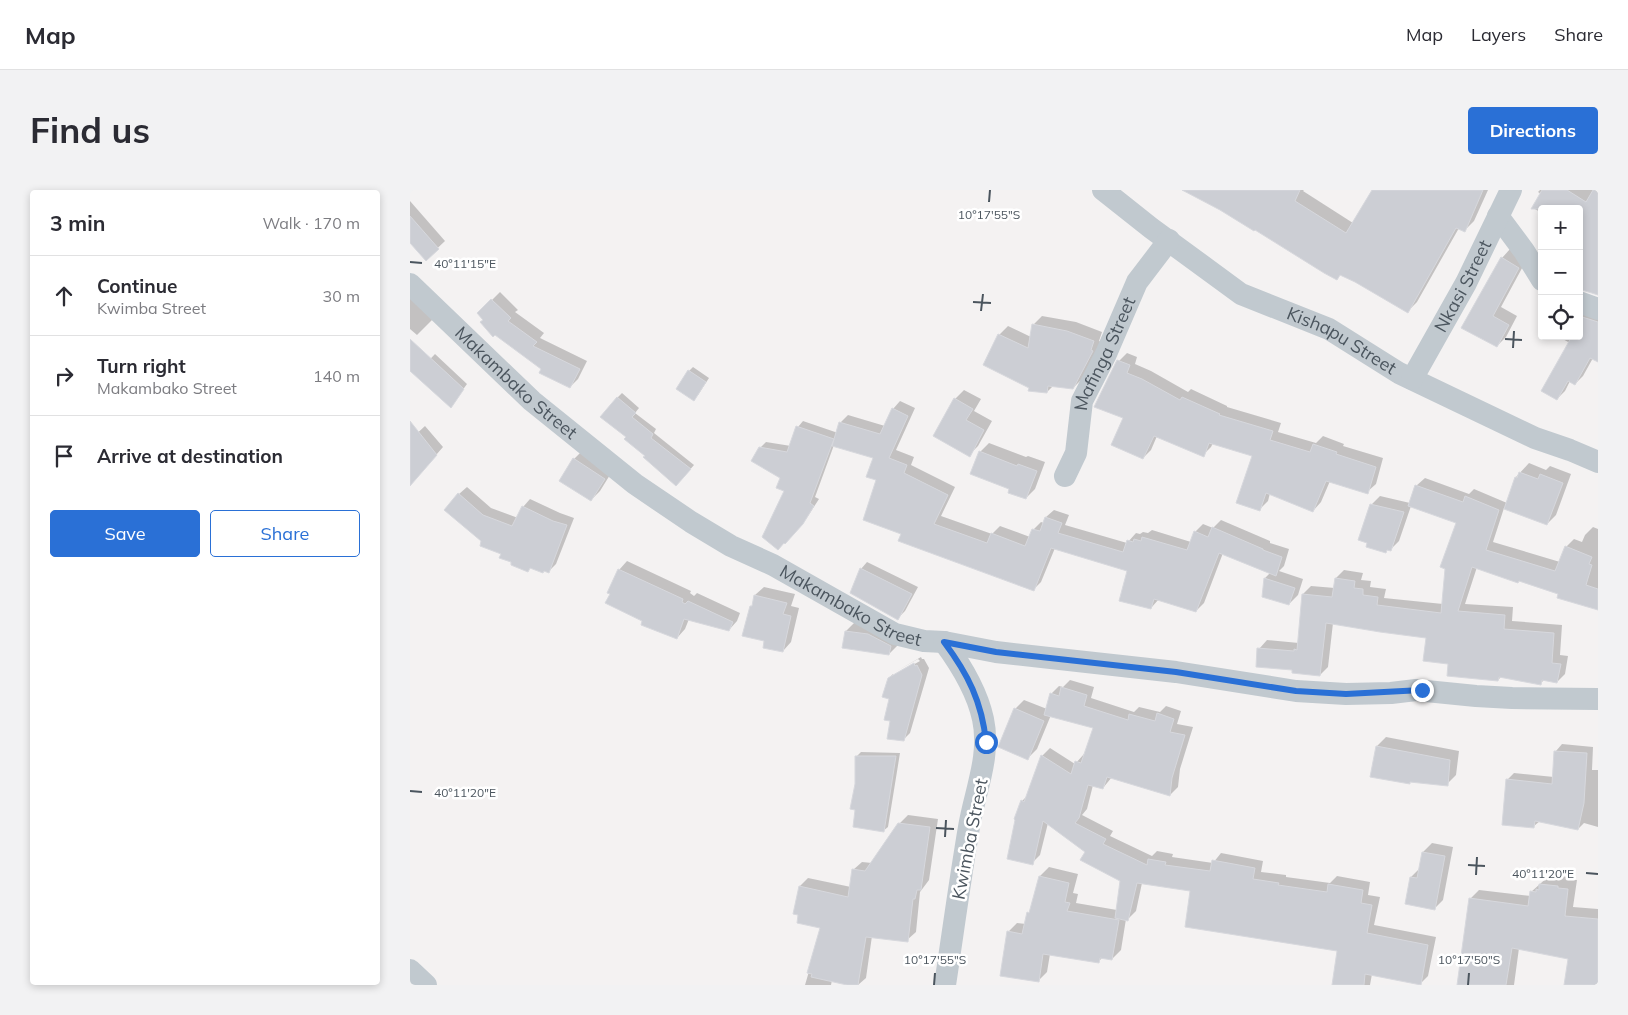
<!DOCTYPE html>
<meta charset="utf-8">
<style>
body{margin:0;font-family:Mulish,sans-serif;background:#f2f2f3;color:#2b2b33}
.controls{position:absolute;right:15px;top:15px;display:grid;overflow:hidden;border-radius:5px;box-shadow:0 2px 8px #0003}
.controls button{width:45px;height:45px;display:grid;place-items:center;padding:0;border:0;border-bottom:1px solid #e1e1e2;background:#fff;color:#2b2b33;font:25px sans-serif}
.stop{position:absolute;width:15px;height:15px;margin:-11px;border:4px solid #2a70d6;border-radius:50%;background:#fff}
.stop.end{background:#2a70d6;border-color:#fff;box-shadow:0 1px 5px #0008}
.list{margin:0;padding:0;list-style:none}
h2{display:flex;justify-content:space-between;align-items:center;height:65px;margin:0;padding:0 20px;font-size:21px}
h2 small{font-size:16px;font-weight:400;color:#7c7c81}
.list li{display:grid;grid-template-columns:32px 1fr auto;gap:15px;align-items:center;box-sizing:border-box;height:80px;padding:0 20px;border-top:1px solid #e1e1e2}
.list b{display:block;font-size:19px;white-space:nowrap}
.list p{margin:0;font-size:16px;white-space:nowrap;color:#7c7c81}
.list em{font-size:16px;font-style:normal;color:#7c7c81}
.actions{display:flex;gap:10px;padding:15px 20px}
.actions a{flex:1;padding:11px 0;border:1px solid #2a70d6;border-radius:5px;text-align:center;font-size:18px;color:#2a70d6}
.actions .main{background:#2a70d6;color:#fff}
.icon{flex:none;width:28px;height:28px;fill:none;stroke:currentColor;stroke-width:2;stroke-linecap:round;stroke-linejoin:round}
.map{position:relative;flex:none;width:1188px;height:795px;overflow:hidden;border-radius:5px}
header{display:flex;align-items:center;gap:30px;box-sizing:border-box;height:70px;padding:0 25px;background:#fff;border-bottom:1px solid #e1e1e2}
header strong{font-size:24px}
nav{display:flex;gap:28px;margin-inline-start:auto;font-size:18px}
.intro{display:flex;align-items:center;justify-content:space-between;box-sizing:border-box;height:120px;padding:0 30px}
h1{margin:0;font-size:35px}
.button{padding:12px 22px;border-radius:5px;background:#2a70d6;color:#fff;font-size:18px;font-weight:700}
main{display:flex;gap:30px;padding:0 30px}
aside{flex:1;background:#fff;border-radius:5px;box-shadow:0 2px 8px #0003}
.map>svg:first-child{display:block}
.shadow{fill:#0003}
.building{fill:#ccced4;stroke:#d7d8dd}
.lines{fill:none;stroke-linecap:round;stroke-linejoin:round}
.street{stroke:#c1c9cf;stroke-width:22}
.route{stroke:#2a70d6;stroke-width:6}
.ticks{fill:none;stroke:#4b555e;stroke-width:2}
.labels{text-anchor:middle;stroke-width:5;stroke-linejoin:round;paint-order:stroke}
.street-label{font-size:18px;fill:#4b555e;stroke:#fff}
.ticks-label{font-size:12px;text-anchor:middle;fill:#4b555e;stroke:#fff;stroke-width:5;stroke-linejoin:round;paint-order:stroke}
</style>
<header>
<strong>Map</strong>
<nav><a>Map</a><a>Layers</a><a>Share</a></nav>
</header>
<div class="intro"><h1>Find us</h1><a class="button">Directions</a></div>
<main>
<aside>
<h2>3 min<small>Walk · 170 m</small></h2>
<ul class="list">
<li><svg class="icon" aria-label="ahead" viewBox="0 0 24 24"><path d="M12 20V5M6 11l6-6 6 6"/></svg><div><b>Continue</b><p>Kwimba Street</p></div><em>30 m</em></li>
<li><svg class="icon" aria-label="right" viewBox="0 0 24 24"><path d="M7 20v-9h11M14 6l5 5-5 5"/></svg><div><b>Turn right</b><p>Makambako Street</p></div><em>140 m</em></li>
<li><svg class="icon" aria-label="arrive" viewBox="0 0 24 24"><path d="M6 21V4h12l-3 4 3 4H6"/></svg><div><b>Arrive at destination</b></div></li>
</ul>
<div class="actions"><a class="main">Save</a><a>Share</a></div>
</aside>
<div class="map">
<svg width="1188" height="795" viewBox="0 0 1188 795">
<rect width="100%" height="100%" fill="#f4f2f2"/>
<path class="shadow" d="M 781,0 L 894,0 L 893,1 L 943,33 L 963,0 L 1078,0 L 1064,31 L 1055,40 L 1049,38 L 1007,112 L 998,121 L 931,84 L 927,88 Z
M 1130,0 L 1188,0 L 1188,104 L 1173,98 L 1169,19 L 1132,19 L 1132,23 L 1123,18 L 1131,4 L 1128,2 Z
M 0,11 L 35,51 L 16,69 L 0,51 Z
M 1100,59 L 1117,69 L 1091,117 L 1107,126 L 1096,147 L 1087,156 L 1053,137 L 1092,68 Z
M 0,102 L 25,127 L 7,145 L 0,139 Z
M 90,102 L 108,120 L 105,122 L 134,143 L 130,148 L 177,171 L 168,189 L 160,197 L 133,179 L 69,123 Z
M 1169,114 L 1188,121 L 1188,170 L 1183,168 L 1173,186 L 1165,194 L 1160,191 L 1155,201 L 1147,209 L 1160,153 L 1147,146 L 1169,146 Z
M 632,126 L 666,132 L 692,142 L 689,151 L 691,152 L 672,189 L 663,198 L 643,196 L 637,202 L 620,197 L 589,145 L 598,136 L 621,147 L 623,135 Z
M 717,163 L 727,167 L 725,174 L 741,181 L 778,202 L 781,199 L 817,216 L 817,217 L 871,233 L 868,242 L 906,253 L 913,246 L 934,254 L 933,256 L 973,268 L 966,294 L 957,302 L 920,291 L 911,312 L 903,321 L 860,303 L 858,311 L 850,319 L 843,265 L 803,253 L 801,257 L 793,265 L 747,246 L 741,260 L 733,268 L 715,227 L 709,171 Z
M 25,164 L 57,194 L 41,216 L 6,184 Z
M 283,177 L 299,188 L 288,205 L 279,181 Z
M 554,200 L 571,209 L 564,221 L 582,231 L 568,256 L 559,265 L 545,209 Z
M 212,203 L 229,218 L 225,223 L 246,239 L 244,243 L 284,275 L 271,290 L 236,265 L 207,208 Z
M 490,211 L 505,218 L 486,260 L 504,267 L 501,275 L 545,297 L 531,326 L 582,344 L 590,336 L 620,347 L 623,340 L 631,332 L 634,333 L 636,327 L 644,320 L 659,325 L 655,335 L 717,353 L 726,343 L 730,344 L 733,342 L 738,343 L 742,340 L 781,352 L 785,342 L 793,334 L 803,338 L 811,330 L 860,351 L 860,353 L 879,359 L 874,376 L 869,381 L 893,389 L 888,405 L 879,414 L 853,406 L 855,388 L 861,382 L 813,363 L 794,413 L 786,421 L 749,409 L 741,418 L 718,380 L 645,358 L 631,392 L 623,400 L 493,344 L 468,289 L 465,267 L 424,255 L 405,307 L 409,309 L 398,326 L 381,347 L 375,300 L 371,287 L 350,258 L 356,252 L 381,256 L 388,237 L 393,231 L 428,243 L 430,233 L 438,225 L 475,236 L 483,219 Z
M 15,236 L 33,257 L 0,295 L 0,250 Z
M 579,253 L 616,267 L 618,266 L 635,272 L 625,299 L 616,308 L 600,299 L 570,262 Z
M 173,260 L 203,280 L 190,301 L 181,310 L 164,269 Z
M 1119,273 L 1136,280 L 1140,276 L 1161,284 L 1146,325 L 1137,334 L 1094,318 L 1083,352 L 1150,372 L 1156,357 L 1164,349 L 1172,352 L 1175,345 L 1183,337 L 1188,339 L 1188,419 L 1149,407 L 1150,404 L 1067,377 L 1055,414 L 1103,417 L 1102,431 L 1152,435 L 1150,465 L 1158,466 L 1155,484 L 1147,492 L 1134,490 L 1131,493 L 1091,487 L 1088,490 L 1040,473 L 1017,447 L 923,433 L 918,477 L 910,485 L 884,479 L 849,459 L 857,450 L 889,453 L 893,404 L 901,396 L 925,398 L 926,388 L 934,380 L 953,383 L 951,390 L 961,391 L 960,397 L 976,399 L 974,408 L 1033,414 L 1047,332 L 1001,316 L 989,351 L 980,360 L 961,315 L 970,306 L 1000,313 L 1006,296 L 1015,288 L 1059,304 L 1064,299 L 1097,313 L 1106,287 Z
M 57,297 L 81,318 L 108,328 L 113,317 L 120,309 L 150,323 L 164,328 L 146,374 L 139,381 L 121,377 L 118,380 L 73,351 L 49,304 Z
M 217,371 L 281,401 L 280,403 L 284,406 L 287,403 L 330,423 L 327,431 L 319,440 L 279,429 L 275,439 L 267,448 L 234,430 L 201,403 L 209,380 Z
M 457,372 L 508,397 L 495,421 L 488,428 L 451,379 Z
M 354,397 L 385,404 L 381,416 L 389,418 L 381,452 L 373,461 L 356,450 L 341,417 L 344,414 L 345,405 Z
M 445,432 L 488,455 L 479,464 L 434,457 L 436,441 Z
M 511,467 L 512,469 L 514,469 L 519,478 L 500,543 L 493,550 L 481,531 L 479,488 L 483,484 L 483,486 L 510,471 L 508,469 L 485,482 Z
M 660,490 L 684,497 L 681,508 L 724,522 L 729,517 L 750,522 L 756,516 L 771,521 L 767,534 L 783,537 L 770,579 L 768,597 L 760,605 L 702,587 L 693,598 L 683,595 L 677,619 L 672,625 L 703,641 L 700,646 L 742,666 L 747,661 L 763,664 L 762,667 L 803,673 L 811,663 L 853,671 L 851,682 L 876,685 L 876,687 L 920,693 L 927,686 L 960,692 L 958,705 L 970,707 L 964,735 L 1026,747 L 1018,786 L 1010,794 L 962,784 L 960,795 L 924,795 L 928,760 L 781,700 L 732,693 L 726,721 L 718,729 L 716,729 L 711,760 L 702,769 L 693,767 L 688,772 L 640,764 L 637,782 L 628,791 L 598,742 L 607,733 L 616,734 L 619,723 L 621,720 L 630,686 L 639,677 L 668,684 L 663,703 L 668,704 L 666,713 L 707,720 L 711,691 L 676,661 L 638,633 L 630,665 L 622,673 L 612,611 L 618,605 L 632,566 L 640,558 L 665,574 L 674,564 L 676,564 L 685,537 L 641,525 L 627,559 L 618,568 L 605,519 L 614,510 L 637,519 L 641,504 L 649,496 L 653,497 Z
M 976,547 L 1049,561 L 1046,585 L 1037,594 L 1002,590 L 999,593 L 967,556 Z
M 1152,554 L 1183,557 L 1182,580 L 1188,580 L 1188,637 L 1174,633 L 1168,639 L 1130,631 L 1124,636 L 1097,590 L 1104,583 L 1144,587 L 1146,561 Z
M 451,562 L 490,563 L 478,637 L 473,641 L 447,619 L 447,566 Z
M 498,625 L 528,629 L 519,690 L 510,702 L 506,742 L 497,750 L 462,746 L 456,788 L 448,795 L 422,790 L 421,795 L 395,795 L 412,737 L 390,696 L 398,688 L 441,697 L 443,680 L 452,672 L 462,673 L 489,634 Z
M 1022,653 L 1043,657 L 1033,710 L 1024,719 L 996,713 L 1001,687 L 1010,678 L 1013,662 Z
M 1140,685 L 1157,687 L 1156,689 L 1167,690 L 1163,717 L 1188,719 L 1188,795 L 1155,795 L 1159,768 L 1109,758 L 1104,795 L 1048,795 L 1060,709 L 1069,700 L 1121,706 L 1121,702 Z"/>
<path class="building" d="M 772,0 L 890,0 L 885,11 L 936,43 L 962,0 L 1073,0 L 1055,42 L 1046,38 L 998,123 L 945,92 L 930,85 L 927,90 L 914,83 L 845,40 L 844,41 L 810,20 Z
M 1132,0 L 1157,0 L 1176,12 L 1183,0 L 1188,0 L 1188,105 L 1169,99 L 1169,19 L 1121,19 Z
M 0,26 L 29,59 L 16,71 L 0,53 Z
M 1091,67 L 1109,78 L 1083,126 L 1099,135 L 1087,157 L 1051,138 Z
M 81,109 L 101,128 L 98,131 L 127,152 L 123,156 L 170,179 L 160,198 L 129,183 L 131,179 L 85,145 L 83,147 L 70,132 L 73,130 L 67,123 Z
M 1169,126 L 1188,132 L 1188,172 L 1180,168 L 1165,195 L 1158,191 L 1147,210 L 1131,201 L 1162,146 L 1169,146 Z
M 622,134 L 657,141 L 684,151 L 681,160 L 683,161 L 663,199 L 638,196 L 637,203 L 618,201 L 619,198 L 573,175 L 588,144 L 618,158 Z
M 0,149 L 54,199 L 41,218 L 0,181 Z
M 707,170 L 720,175 L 717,183 L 732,189 L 770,210 L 772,207 L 810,224 L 809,225 L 863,241 L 860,250 L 900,262 L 903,254 L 927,262 L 926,264 L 966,277 L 958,304 L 916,291 L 903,322 L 856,303 L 850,321 L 826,313 L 842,266 L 799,253 L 794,267 L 744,246 L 733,269 L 701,255 L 713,228 L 684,217 Z
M 278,180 L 296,192 L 284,211 L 266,199 Z
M 207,207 L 226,223 L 222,227 L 243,244 L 241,248 L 281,279 L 266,296 L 233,267 L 235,266 L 214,249 L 216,247 L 190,227 Z
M 544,208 L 563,219 L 556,230 L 574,240 L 560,267 L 523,246 Z
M 482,218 L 498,226 L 479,268 L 497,275 L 494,283 L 538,305 L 524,334 L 577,353 L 581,343 L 615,356 L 622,339 L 630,341 L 635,327 L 652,333 L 648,343 L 713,362 L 717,350 L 723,352 L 724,349 L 731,351 L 732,347 L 777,360 L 784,341 L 798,347 L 802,337 L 853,359 L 853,360 L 872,367 L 866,386 L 809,363 L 786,422 L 744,409 L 741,419 L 709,411 L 717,381 L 641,358 L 624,401 L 488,351 L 491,344 L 453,330 L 466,290 L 456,287 L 463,268 L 422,256 L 429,232 L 470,244 Z
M 0,231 L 27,265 L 0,296 Z
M 386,236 L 424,249 L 400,313 L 404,316 L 393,334 L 375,354 L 374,353 L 368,360 L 352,347 L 374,301 L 366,298 L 370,288 L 341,271 L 349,257 L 377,262 Z
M 569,261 L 607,276 L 608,274 L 627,281 L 616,309 L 598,303 L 599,299 L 560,284 Z
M 163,268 L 195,289 L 181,311 L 149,291 Z
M 1109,282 L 1128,289 L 1130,284 L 1153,293 L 1137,335 L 1094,319 L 1105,287 L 1107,288 Z
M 1005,295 L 1053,312 L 1055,306 L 1089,320 L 1076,360 L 1145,381 L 1155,356 L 1182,367 L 1179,374 L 1182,375 L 1176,395 L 1188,399 L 1188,420 L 1147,408 L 1148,404 L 1109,391 L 1108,393 L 1062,377 L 1048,421 L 1095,425 L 1094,439 L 1144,443 L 1142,473 L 1151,474 L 1147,493 L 1132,490 L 1131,495 L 1089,487 L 1088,491 L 1037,486 L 1038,474 L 1013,471 L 1016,448 L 970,442 L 916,433 L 910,486 L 882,483 L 882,480 L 846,477 L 847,458 L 884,461 L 884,459 L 887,460 L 892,404 L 922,407 L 925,388 L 945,391 L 944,398 L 953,399 L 953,405 L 968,407 L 967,415 L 1031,423 L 1035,379 L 1030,377 L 1046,333 L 998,316 Z
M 48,303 L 73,325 L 102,336 L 112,316 L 143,331 L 157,335 L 139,383 L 134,381 L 133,383 L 120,378 L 118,382 L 101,375 L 101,372 L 89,368 L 91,364 L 70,356 L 71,351 L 34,320 Z
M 960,314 L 994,322 L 981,361 L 977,360 L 976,363 L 956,357 L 957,353 L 948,350 Z
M 450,378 L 502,404 L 488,430 L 440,403 Z
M 208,379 L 273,409 L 272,412 L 275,414 L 278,411 L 323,432 L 319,441 L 274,429 L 267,449 L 231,435 L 232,431 L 195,413 L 200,404 L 197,403 Z
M 854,388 L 885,398 L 879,415 L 852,407 Z
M 344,405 L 377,413 L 373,424 L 381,426 L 373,462 L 353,458 L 354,451 L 332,446 L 340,416 L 342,416 Z
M 435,441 L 458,444 L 481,456 L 479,465 L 432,458 Z
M 504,473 L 505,476 L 507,475 L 512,485 L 494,551 L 477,549 L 480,531 L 474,530 L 479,509 L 472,507 L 478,488 Z
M 651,497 L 677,505 L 674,516 L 718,530 L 719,524 L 745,531 L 747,523 L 764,529 L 760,542 L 775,545 L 762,588 L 760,606 L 697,587 L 693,599 L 678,595 L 669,628 L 665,633 L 696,649 L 693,654 L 737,675 L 738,669 L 756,672 L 755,675 L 800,681 L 802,670 L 845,678 L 843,689 L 869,693 L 868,695 L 917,702 L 918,694 L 953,700 L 951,713 L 962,715 L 957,743 L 1018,755 L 1011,795 L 955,784 L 954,795 L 922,795 L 927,761 L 775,737 L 780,701 L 727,693 L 718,731 L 705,728 L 710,691 L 670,670 L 675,662 L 633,631 L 623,675 L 597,669 L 605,630 L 604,629 L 611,610 L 614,612 L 631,565 L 661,584 L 665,571 L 671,573 L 683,538 L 634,525 L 640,503 L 649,506 Z
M 604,518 L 634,531 L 618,570 L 588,557 Z
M 966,556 L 1040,570 L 1038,596 L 1000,592 L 1000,594 L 960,587 Z
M 1144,561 L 1177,563 L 1174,613 L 1168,640 L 1125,631 L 1124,638 L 1092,635 L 1096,589 L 1142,594 Z
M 445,566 L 486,566 L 474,642 L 443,637 L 445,620 L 440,619 L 445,594 Z
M 488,633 L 520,637 L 511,700 L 507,700 L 505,709 L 503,709 L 498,752 L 456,747 L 448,795 L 437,795 L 401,787 L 402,784 L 397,783 L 410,738 L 387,733 L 388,725 L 383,724 L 389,696 L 438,707 L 442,679 L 455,681 Z
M 1012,662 L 1035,666 L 1025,720 L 995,714 L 1000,687 L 1007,688 Z
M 629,686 L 659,693 L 655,712 L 660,713 L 657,721 L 709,730 L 702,770 L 690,768 L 689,773 L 633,764 L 629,792 L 590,786 L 597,741 L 612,744 L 617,722 L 619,723 Z
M 1129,694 L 1148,696 L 1148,698 L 1158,699 L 1155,726 L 1188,729 L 1188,795 L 1154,795 L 1158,769 L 1102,758 L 1096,795 L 1047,795 L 1059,708 L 1118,716 L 1120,701 L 1126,702 L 1126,699 L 1129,700 Z"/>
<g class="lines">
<g class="street">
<path id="s1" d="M 693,0 L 741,38 L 831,104 L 919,139 L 989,183 L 1125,248 L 1160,260 L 1188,272"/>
<path d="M 1088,26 L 1114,61 L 1132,90"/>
<path id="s2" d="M 0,94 L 122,211 L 225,294 L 281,332 L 321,356 L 363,375 L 485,444 L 514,451 L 534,452 L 586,462 L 766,482 L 886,501 L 936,504 L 981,503 L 1006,500 L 1066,506 L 1102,508 L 1188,509"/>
<path d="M 1169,112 L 1188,119"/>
<path id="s3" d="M 1002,189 L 1056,93 L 1101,0"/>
<path id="s4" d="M 655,286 L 666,263 L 672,211 L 696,164 L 727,92 L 759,50"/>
<path d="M 534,452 C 551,475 567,501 573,529 C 581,566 565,601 559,637 C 550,690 543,742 535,795"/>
<path d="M 0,780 L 16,795"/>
</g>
</g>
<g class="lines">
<path class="route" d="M 576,552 C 572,512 558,484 534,452 L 586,462 L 766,482 L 886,501 L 936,504 L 1012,500"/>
</g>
<path class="ticks" d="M 579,12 L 580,0M 0,72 L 12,73M 563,112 L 581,113M 571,121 L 573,104M 1095,149 L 1112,150M 1103,158 L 1104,141M 0,601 L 12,602M 526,638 L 544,639M 535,647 L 536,630M 1058,675 L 1075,676M 1176,683 L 1188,684M 1066,685 L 1067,667M 524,795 L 525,783M 1058,795 L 1059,783"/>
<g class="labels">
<g class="street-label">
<text dy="6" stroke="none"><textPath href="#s3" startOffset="106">Nkasi Street</textPath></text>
<text dy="6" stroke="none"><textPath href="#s1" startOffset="284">Kishapu Street</textPath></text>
<text dy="6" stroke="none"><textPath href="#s4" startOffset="130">Mafinga Street</textPath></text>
<text dy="6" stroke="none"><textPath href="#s2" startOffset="145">Makambako Street</textPath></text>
<text dy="6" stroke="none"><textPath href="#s2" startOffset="550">Makambako Street</textPath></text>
<text transform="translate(560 649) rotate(-79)" y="6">Kwimba Street</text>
</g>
</g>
<g class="ticks-label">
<text x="579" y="29">10°17'55"S</text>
<text x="55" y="78">40°11'15"E</text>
<text x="55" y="607">40°11'20"E</text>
<text x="1133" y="688">40°11'20"E</text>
<text x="525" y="774">10°17'55"S</text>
<text x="1059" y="774">10°17'50"S</text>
</g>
</svg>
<div class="controls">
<button>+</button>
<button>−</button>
<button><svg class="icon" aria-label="locate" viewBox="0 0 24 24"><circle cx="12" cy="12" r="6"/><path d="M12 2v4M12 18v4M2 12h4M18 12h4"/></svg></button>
</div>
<div class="stop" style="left:576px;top:552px"></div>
<div class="stop end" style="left:1012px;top:500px"></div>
</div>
</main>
